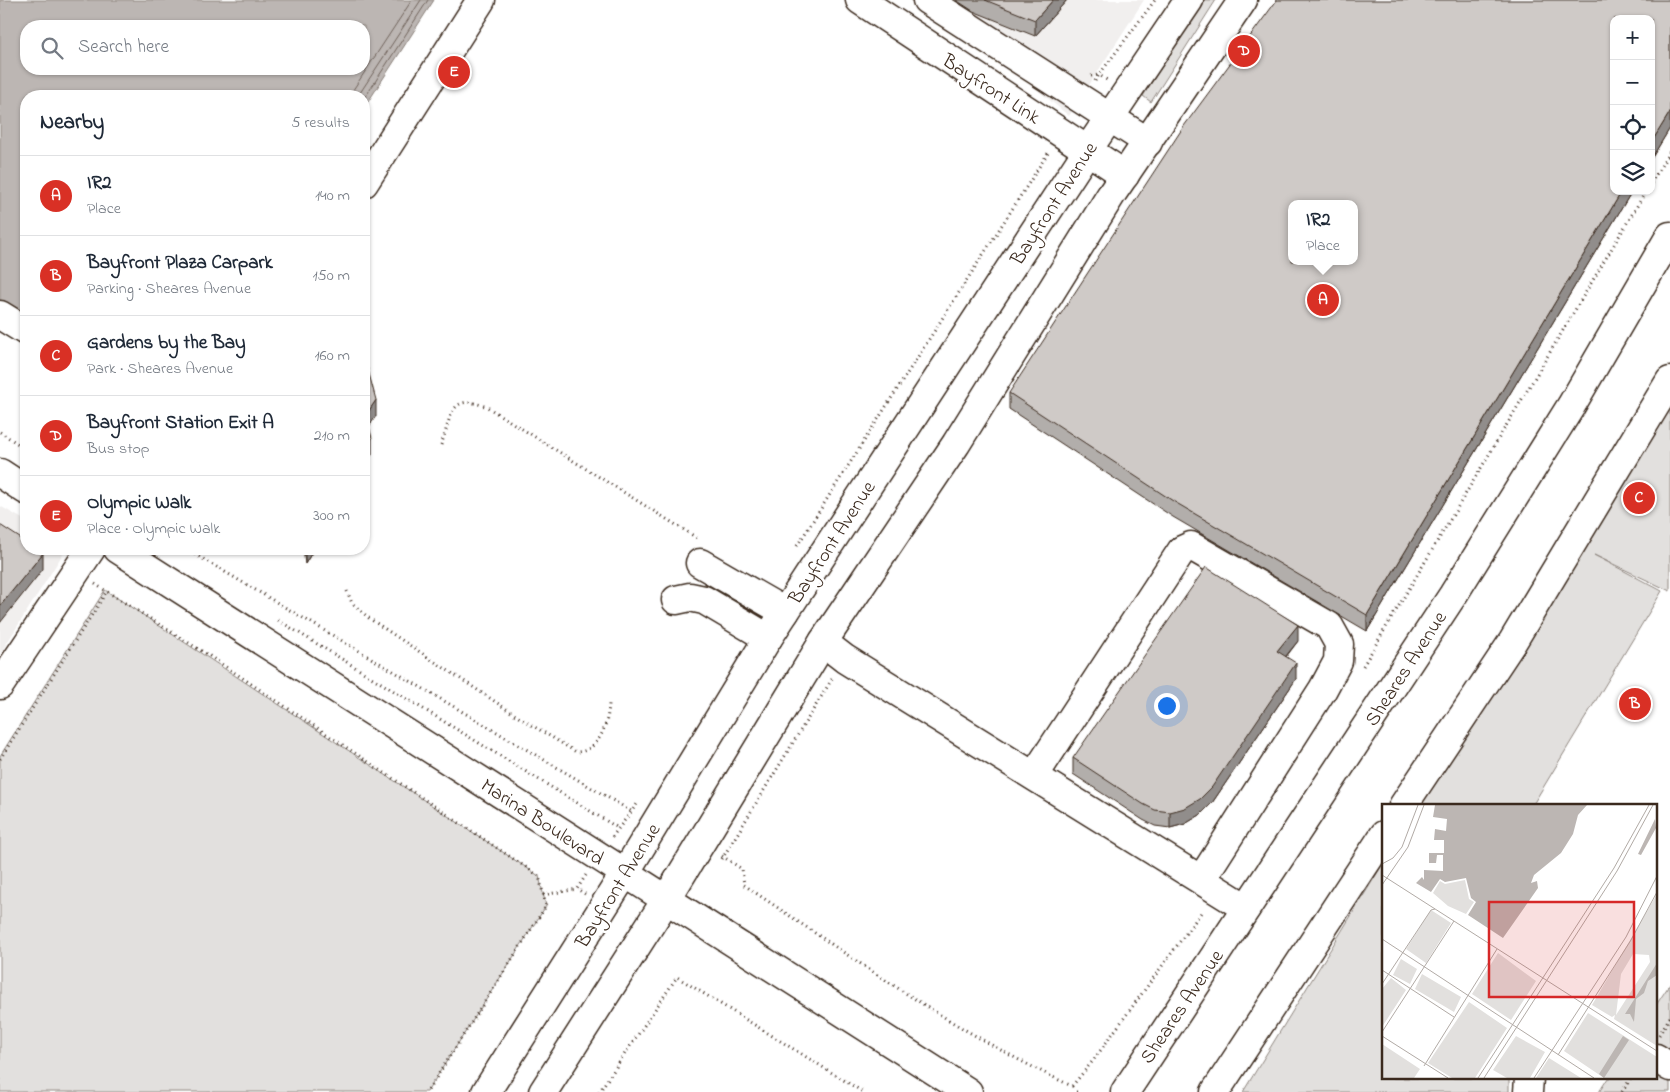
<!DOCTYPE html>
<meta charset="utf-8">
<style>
body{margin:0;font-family:"Indie Flower",sans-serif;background:#f6f6f7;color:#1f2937}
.controls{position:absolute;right:15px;top:15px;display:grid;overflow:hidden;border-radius:10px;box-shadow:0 1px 4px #0004}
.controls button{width:45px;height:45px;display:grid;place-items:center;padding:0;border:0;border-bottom:1px solid #e0e1e3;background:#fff;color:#1f2937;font:25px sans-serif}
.you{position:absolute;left:1166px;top:705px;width:18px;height:18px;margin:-12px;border:4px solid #fff;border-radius:50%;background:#1a73e8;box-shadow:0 0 0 8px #1a73e833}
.badge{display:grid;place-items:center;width:32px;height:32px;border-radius:50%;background:#d93025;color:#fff;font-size:16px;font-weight:700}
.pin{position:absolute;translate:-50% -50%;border:2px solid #fff;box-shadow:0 1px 5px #0006}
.popup{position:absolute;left:1288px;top:200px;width:70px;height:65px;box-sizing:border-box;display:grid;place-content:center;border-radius:10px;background:#fff;filter:drop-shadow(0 1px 4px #0005);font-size:16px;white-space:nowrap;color:#747a83}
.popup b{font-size:19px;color:#1f2937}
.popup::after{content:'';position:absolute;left:50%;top:100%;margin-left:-10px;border:10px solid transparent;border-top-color:#fff}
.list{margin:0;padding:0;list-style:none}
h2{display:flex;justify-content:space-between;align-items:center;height:65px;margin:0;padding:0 20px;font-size:21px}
h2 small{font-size:16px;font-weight:400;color:#747a83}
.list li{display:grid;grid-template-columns:32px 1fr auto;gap:15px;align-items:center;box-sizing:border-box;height:80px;padding:0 20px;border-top:1px solid #e0e1e3}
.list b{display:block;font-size:19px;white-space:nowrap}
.list p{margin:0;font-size:16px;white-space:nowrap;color:#747a83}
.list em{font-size:16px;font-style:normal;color:#747a83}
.icon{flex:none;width:28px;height:28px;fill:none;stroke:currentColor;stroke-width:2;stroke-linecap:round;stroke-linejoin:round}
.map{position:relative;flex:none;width:1670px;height:1092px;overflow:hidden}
.search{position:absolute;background:#fff;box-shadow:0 1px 4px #0004;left:20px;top:20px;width:350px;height:55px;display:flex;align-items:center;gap:12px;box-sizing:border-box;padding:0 18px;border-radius:20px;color:#747a83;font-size:19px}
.panel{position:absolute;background:#fff;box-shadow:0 1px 4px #0004;left:20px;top:90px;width:350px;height:465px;border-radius:20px}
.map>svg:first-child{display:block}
.built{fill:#f1efee}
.green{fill:#e2e0de;stroke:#8e857e}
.water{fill:#bcb6b3;stroke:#887e77;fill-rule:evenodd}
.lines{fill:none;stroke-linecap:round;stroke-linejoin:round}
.shore{stroke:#6f625a;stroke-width:1}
.minor-casing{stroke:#3b2a1e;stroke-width:31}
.major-casing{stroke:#3b2a1e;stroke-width:31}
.path{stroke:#3b2a1e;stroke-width:3;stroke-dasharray:1 4;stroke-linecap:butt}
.minor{stroke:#fff;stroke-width:28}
.major{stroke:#fff;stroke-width:28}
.wall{fill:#b2aeab;stroke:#3b2a1e}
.shaded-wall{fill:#918d8b;stroke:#3b2a1e}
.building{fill:#cfcac7;stroke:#3b2a1e;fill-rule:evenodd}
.labels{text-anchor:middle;stroke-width:5;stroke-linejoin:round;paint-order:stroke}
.street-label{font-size:20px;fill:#3b2a1e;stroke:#fff}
.inset-road{fill:none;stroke:#b1aaa5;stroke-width:1}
.view{fill:#d62828;fill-opacity:0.15;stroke:#d62828;stroke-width:2.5}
.inset-edge{fill:none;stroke:#3b2a1e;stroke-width:2.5}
</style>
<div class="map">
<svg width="1670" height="1092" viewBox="0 0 1670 1092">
<rect width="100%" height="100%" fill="#fff"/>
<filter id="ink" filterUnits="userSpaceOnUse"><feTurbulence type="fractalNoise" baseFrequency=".02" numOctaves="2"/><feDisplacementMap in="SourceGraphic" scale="10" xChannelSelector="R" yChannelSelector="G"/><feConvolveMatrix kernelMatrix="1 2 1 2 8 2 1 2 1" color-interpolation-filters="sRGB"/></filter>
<g filter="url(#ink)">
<path class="built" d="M 928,0 L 1144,0 L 1069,116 Z
M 0,506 L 26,521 L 26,549 L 66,549 L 0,654 Z"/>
<path class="green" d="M 1204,0 L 1216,0 L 1151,102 L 1143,96 Z
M 1670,392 L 1670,591 L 1594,555 L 1662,591 L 1532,806 L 1418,806 Z
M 105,590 L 539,876 L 546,906 L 427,1092 L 0,1092 L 0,756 Z
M 1384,862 L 1384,1078 L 1509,1078 L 1509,1092 L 1243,1092 Z
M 1670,984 L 1670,1092 L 1599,1092 L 1608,1078 L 1656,1078 L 1656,1005 Z"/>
<path class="water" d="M 0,0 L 434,0 L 364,108 L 364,96 L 26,96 L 26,325 L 0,308 ZM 26,26 L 364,26 L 364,69 L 26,69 Z"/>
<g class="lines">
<path class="shore" d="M 349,96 L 412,0
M 358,96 L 421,0
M 364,99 L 428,0"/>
<defs>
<path id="minor" d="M 860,0 L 1125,175
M 927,0 L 1148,142
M 364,183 L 481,0
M 0,315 L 26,331
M 700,563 L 785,612
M 676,600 L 690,597 L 704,600 L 768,638
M 823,642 L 845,659 L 1201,880 L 1323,689 L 1338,661 L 1339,644 L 1329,626 L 1191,546 L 1182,550 L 1034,776
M 0,685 L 91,549
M 1201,880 L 1246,908
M 1656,1058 L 1670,1067
M 1528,1092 L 1529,1078"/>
<path id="major" d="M 0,473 L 26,490
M 118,549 L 968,1092
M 1403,806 L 1513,641 L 1670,381
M 486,1092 L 625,873 L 768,638 L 1087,151 L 1189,0
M 543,1092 L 666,900 L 823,642 L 956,444 L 1111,195 L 1243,0
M 1125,1092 L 1453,595 L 1571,406 L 1670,236
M 1215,1092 L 1384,835"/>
</defs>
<use href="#minor" class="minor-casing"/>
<use href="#major" class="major-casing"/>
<path class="path" d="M 1091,76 L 1099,75 L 1155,0
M 1095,81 L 1099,75 L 1107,80
M 1651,183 L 1670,151
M 0,432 L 26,449
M 441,445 C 452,416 449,392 487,407 L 697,538
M 797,546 L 1048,153
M 186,549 L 631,811
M 95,584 L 208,655 L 539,876 L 546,906 L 427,1092
M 347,591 L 352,603 L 370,619 L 520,718 L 576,752 C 599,752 608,724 609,704
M 278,620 L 618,828
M 1363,666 L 1646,191
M 0,759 L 107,591
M 612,837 L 637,804
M 722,856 L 742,869 L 744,885 C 850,956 956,1033 1072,1086 L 1092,1062 L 1203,910
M 722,859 L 832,679
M 585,894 L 577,889 L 586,875
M 543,895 L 577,889
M 1659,1035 L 1670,1017
M 599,1092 L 677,977 L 863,1092
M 1076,1092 L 1079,1092
M 1622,1092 L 1631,1078"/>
<use href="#minor" class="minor"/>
<use href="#major" class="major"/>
</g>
<path class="wall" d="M 956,0 L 1067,0 L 1035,36 L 973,11 Z
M 1670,0 L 1670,128 L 1651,159 L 1651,19 L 1614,191 L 1632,191 L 1367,631 L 1173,517 L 1009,409 L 1009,393 Z
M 303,549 L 314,549 L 305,564 Z
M 1298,641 L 1286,657 L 1296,679 L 1212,803 L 1200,815 L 1185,824 L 1170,828 L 1155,826 L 1143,820 L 1073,774 L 1073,758 Z"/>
<path class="shaded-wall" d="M 1053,0 L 1067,0 L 1035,36 L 1035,20 Z
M 1670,112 L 1670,128 L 1651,159 L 1651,143 Z
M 1622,191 L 1632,191 L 1367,631 L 1367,615 Z
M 376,400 L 376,416 L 366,431 L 366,415 Z
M 372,438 L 372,454 L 364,468 L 364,452 Z
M 305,549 L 314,549 L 305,564 Z
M 43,553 L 43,569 L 0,623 L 0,606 Z
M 1298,625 L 1298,641 L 1277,667 L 1277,651 Z
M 1296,663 L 1296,679 L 1212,803 L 1200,815 L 1185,824 L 1170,828 L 1170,812 Z"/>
<path class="building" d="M 985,0 L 1053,0 L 1035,20 Z
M 1277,0 L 1670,0 L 1670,112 L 1651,143 L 1651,19 L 1614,19 L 1614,191 L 1622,191 L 1367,615 L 1173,501 L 1009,393 L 1184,126 ZM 1292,204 L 1354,204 L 1354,261 L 1292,261 Z
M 364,355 L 376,400 L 366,415 L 372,438 L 364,452 Z
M 0,525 L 26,542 L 26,549 L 37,549 L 43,553 L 0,606 Z
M 1206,567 L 1298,625 L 1277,651 L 1296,663 L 1212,787 L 1200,799 L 1185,808 L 1170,812 L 1155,810 L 1143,804 L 1073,758 Z"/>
</g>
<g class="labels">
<g class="street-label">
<text transform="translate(992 88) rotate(33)" y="7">Bayfront Link</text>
<text transform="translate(1053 203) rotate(-57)" y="7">Bayfront Avenue</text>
<text transform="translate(831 542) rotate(-57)" y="7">Bayfront Avenue</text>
<text transform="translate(1405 668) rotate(-57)" y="7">Sheares Avenue</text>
<text transform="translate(543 821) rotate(33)" y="7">Marina Boulevard</text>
<text transform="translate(617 885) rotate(-58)" y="7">Bayfront Avenue</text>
<text transform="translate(1181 1006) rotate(-56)" y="7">Sheares Avenue</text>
</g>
</g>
<g transform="translate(1382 804)">
<rect width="275" height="275" fill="#fff"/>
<path d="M 83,76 L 87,95 L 92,98 L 84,110 L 66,102 L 51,89 L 58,77 L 63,80 ZM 275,90 L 275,242 L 232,215 L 233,211 L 230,213 L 210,201 ZM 251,150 L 267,151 L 268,158 L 234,211 L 239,170 ZM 49,106 L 69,119 L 44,159 L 24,145 ZM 116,149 L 154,177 L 129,216 L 90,190 ZM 19,155 L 35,165 L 28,180 L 11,171 ZM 40,170 L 79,193 L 72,208 L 33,185 ZM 9,174 L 24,186 L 0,223 L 0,185 ZM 87,198 L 125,224 L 93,274 L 70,274 L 46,259 ZM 206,209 L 275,253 L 275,274 L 222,274 L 182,247 ZM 134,232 L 163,248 L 148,274 L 125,274 L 111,266 ZM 0,240 L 38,265 L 32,274 L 0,274 ZM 167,254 L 199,274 L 154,274 Z" fill="#e2e0de" fill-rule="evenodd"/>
<path d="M 53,1 L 205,1 L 196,11 L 191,30 L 179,49 L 152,71 L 149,79 L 155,77 L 156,84 L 121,134 L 86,111 L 94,98 L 89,94 L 84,74 L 63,78 L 58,75 L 49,88 L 34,79 L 40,73 L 42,76 L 42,66 L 61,67 L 61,51 L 55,51 L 54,59 L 47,59 L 47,49 L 62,49 L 62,36 L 52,36 L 53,25 L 64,27 L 65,15 L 51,13 ZM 273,15 L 274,24 L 259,51 L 256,50 ZM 275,159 L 275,171 L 266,177 L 262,189 L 254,195 L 252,218 L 248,210 L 243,210 ZM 241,232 L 247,236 L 222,274 L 217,270 Z" fill="#bcb6b3"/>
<path class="inset-road" d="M 0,60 L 11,54 L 20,43 L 36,1M 0,71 L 275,247M 0,81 L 26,43 L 42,1M 0,135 L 212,274M 0,166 L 72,213M 0,180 L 49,106 L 53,105M 0,228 L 72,117M 0,232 L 66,274M 176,251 L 249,136 L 275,88M 42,262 L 115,145M 96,274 L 232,64 L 267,1M 102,274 L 235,67 L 271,1M 152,274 L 244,133 L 275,72"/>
<path class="view" d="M 107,98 L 252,98 L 252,193 L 107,193 Z"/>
<rect width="275" height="275" class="inset-edge"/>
</g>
</svg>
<div class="controls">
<button>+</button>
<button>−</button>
<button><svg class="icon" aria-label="locate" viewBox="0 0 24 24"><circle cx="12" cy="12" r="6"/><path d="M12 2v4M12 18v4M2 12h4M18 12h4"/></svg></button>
<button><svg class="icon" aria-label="layers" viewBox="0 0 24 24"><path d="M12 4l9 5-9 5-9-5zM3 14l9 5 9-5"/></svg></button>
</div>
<div class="you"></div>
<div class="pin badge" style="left:1323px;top:300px">A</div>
<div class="popup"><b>IR2</b>Place</div>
<div class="pin badge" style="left:1635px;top:704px">B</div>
<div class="pin badge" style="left:1639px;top:498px">C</div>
<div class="pin badge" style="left:1244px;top:51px">D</div>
<div class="pin badge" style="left:454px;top:72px">E</div>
<div class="search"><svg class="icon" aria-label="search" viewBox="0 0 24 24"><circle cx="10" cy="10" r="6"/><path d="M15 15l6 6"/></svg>Search here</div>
<section class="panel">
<h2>Nearby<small>5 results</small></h2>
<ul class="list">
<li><span class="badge">A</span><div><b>IR2</b><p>Place</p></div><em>140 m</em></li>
<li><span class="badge">B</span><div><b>Bayfront Plaza Carpark</b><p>Parking · Sheares Avenue</p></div><em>150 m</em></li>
<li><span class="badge">C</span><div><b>Gardens by the Bay</b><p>Park · Sheares Avenue</p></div><em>160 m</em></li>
<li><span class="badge">D</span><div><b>Bayfront Station Exit A</b><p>Bus stop</p></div><em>210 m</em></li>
<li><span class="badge">E</span><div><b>Olympic Walk</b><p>Place · Olympic Walk</p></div><em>300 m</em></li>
</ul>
</section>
</div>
